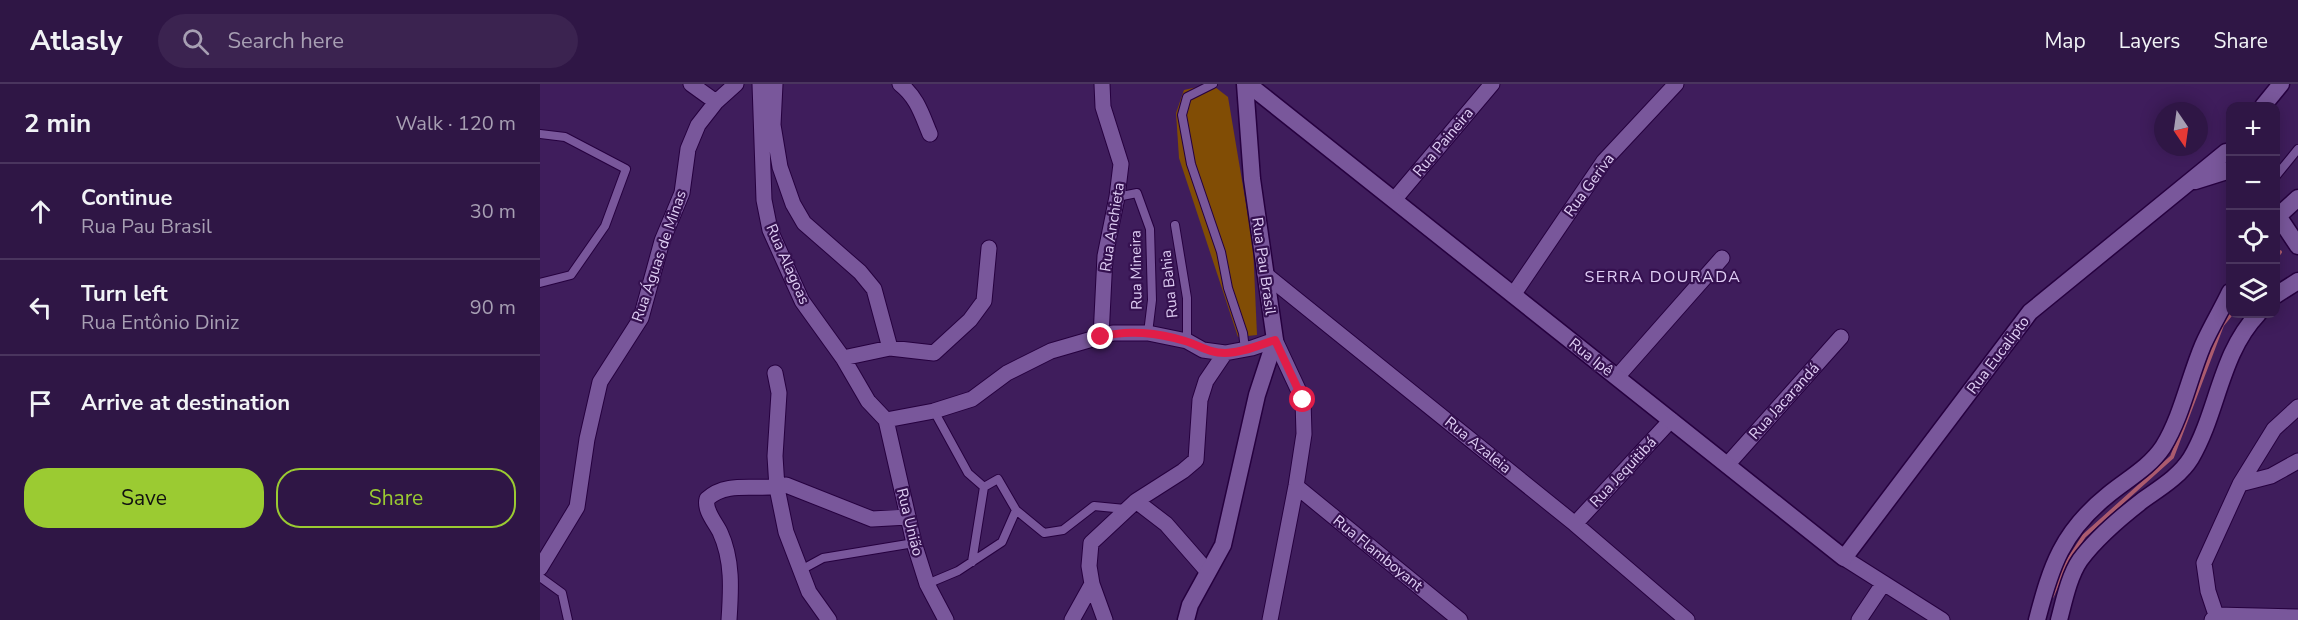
<!DOCTYPE html>
<meta charset="utf-8">
<style>
body{margin:0;font-family:"Nunito Sans",sans-serif;background:#3b2350;color:#f1f3f6}
.controls{position:absolute;right:18px;top:18px;display:grid;overflow:hidden;border-radius:12px;box-shadow:0 3px 15px #0003}
.controls button{width:54px;height:54px;display:grid;place-items:center;padding:0;border:0;border-bottom:2px solid #4a355e;background:#2f1645;color:#f1f3f6;font:30px sans-serif}
.compass{position:absolute;left:1614px;top:18px;width:54px;height:54px;border-radius:50%;background:#2f1645;box-shadow:0 3px 15px #0003;rotate:167deg}
.stop{position:absolute;width:18px;height:18px;margin:-14px;border:4px solid #e11d48;border-radius:50%;background:#fff}
.stop.end{background:#e11d48;border-color:#fff;box-shadow:0 2px 6px #0008}
.list{margin:0;padding:0;list-style:none}
h2{display:flex;justify-content:space-between;align-items:center;height:78px;margin:0;padding:0 24px;font-size:26px}
h2 small{font-size:20px;font-weight:400;color:#a79fb3}
.list li{display:grid;grid-template-columns:39px 1fr auto;gap:18px;align-items:center;box-sizing:border-box;height:96px;padding:0 24px;border-top:2px solid #4a355e}
.list b{display:block;font-size:22px;white-space:nowrap}
.list p{margin:0;font-size:20px;white-space:nowrap;color:#a79fb3}
.list em{font-size:20px;font-style:normal;color:#a79fb3}
.actions{display:flex;gap:12px;padding:18px 24px}
.actions a{flex:1;padding:14px 0;border:2px solid #9bcb32;border-radius:24px;text-align:center;font-size:21px;color:#9bcb32}
.actions .main{background:#9bcb32;color:#111}
.icon{flex:none;width:33px;height:33px;fill:none;stroke:currentColor;stroke-width:2;stroke-linecap:round;stroke-linejoin:round}
.map{position:relative;flex:none;width:1758px;height:536px;overflow:hidden}
header{display:flex;align-items:center;gap:36px;box-sizing:border-box;height:84px;padding:0 30px;background:#2f1645;border-bottom:2px solid #4a355e}
header strong{font-size:28px}
nav{display:flex;gap:33px;margin-inline-start:auto;font-size:21px}
.search{width:420px;height:54px;background:#3b2350;display:flex;align-items:center;gap:15px;box-sizing:border-box;padding:0 21px;border-radius:33px;color:#a79fb3;font-size:22px}
main{display:flex}
aside{flex:1;background:#2f1645}
.map>svg:first-child{display:block}
.green{fill:#814d05}
.lines{fill:none;stroke-linecap:round;stroke-linejoin:round}
.stream{stroke:#ab5b6e;stroke-width:4}
.service-casing{stroke:#26003f;stroke-width:10}
.minor-casing{stroke:#26003f;stroke-width:17}
.tertiary-casing{stroke:#26003f;stroke-width:19}
.service{stroke:#79579b;stroke-width:8}
.minor{stroke:#79579b;stroke-width:15}
.tertiary{stroke:#79579b;stroke-width:16}
.route{stroke:#e11d48;stroke-width:8}
.labels{text-anchor:middle;stroke-width:4.5;stroke-linejoin:round;paint-order:stroke}
.street-label{font-size:15px;fill:#e0cff5;stroke:#351150}
.neighbourhood-label{font-size:16px;letter-spacing:1.5px;fill:#e0cff5;stroke:#351150}
</style>
<header>
<strong>Atlasly</strong>
<div class="search"><svg class="icon" aria-label="search" viewBox="0 0 24 24"><circle cx="10" cy="10" r="6"/><path d="M15 15l6 6"/></svg>Search here</div>
<nav><a>Map</a><a>Layers</a><a>Share</a></nav>
</header>
<main>
<aside>
<h2>2 min<small>Walk · 120 m</small></h2>
<ul class="list">
<li><svg class="icon" aria-label="ahead" viewBox="0 0 24 24"><path d="M12 20V5M6 11l6-6 6 6"/></svg><div><b>Continue</b><p>Rua Pau Brasil</p></div><em>30 m</em></li>
<li><svg class="icon" aria-label="left" viewBox="0 0 24 24"><path d="M17 20v-9H6M10 6l-5 5 5 5"/></svg><div><b>Turn left</b><p>Rua Entônio Diniz</p></div><em>90 m</em></li>
<li><svg class="icon" aria-label="arrive" viewBox="0 0 24 24"><path d="M6 21V4h12l-3 4 3 4H6"/></svg><div><b>Arrive at destination</b></div></li>
</ul>
<div class="actions"><a class="main">Save</a><a>Share</a></div>
</aside>
<div class="map">
<svg width="1758" height="536" viewBox="0 0 1758 536">
<rect width="100%" height="100%" fill="#3f1d5c"/>
<path class="green" d="M 671,0 L 688,13 L 713,162 L 717,251 L 698,253 L 639,74 L 636,29 L 644,6 Z"/>
<g class="lines">
<path class="stream" d="M 1736,173 L 1740,168
M 1512,512 L 1526,480 L 1544,452 L 1632,373 L 1682,241 L 1691,230"/>
<defs>
<path id="service" d="M 673,0 L 647,13 L 642,31 L 651,80 L 681,168 L 688,204 L 703,249 L 705,265
M 0,50 L 25,53 L 86,85 L 65,142 L 31,191 L 0,199
M 1736,92 L 1758,65
M 577,113 L 597,109 L 610,145 L 612,216 L 608,249
M 635,141 L 647,214 L 647,257
M 394,327 L 428,389 L 444,403 L 458,395 L 476,426
M 432,478 L 444,403
M 261,486 L 283,474 L 374,459
M 0,493 L 22,509 L 28,536
M 387,500 L 418,487 L 462,458 L 476,426 L 504,449 L 523,446 L 554,422 L 585,425"/>
<path id="minor" d="M 151,0 L 176,18
M 220,0 L 224,116 L 230,146 L 262,217 L 303,274 L 328,317 L 346,336
M 235,0 L 233,41 L 240,83 L 253,120 L 264,139 L 320,188 L 334,205 L 350,264
M 360,0 C 377,13 382,31 390,50
M 854,116 L 952,0
M 725,190 L 1035,440 L 1147,536
M 973,211 L 1064,77 L 1136,0
M 561,253 L 565,172 L 577,113 L 581,80 L 563,23 L 562,0
M 303,274 L 350,264 L 394,269 L 430,236 L 444,217 L 449,164
M 235,289 L 239,309 L 235,372 L 237,404 L 246,448 L 269,508 L 289,536
M 1077,293 L 1182,174
M 346,336 L 394,327 L 432,315 L 467,289 L 511,267 L 573,249 L 608,249 L 647,257 L 663,266 L 685,269 L 712,264 L 735,256 L 763,316 L 764,350 L 756,402 L 730,536
M 346,336 L 374,459 L 387,500 L 406,536
M 1187,381 L 1301,253
M 1700,400 L 1731,392 L 1758,377
M 756,402 L 920,536
M 596,417 L 626,440 L 668,488
M 1035,440 L 1131,336
M 1304,474 L 1402,536
M 0,484 L 37,423 L 47,355 L 60,298 L 101,234 L 122,157 L 142,109 L 148,65 L 158,41 L 176,18 L 196,0
M 552,500 L 565,536
M 1676,531 L 1668,507 L 1664,479 L 1700,400 L 1734,345 L 1758,323
M 189,536 C 191,506 193,476 180,448 C 175,438 164,426 167,415 C 188,395 221,408 246,401 L 332,435 L 368,433
M 532,536 L 552,500 L 549,482 L 551,459 L 596,417 L 643,387 L 656,376 L 660,316 L 666,297 L 685,269
M 1319,536 L 1343,500
M 1672,536 L 1676,531 L 1758,533"/>
<path id="tertiary" d="M 708,0 L 1304,474 L 1490,228 L 1686,68
M 1723,22 L 1741,0
M 1655,97 L 1690,86
M 1736,129 L 1758,162
M 1736,134 L 1758,114
M 1736,211 L 1758,197
M 646,536 L 650,521 L 683,461 L 717,311 L 735,256 L 712,95 L 705,0
M 1497,536 C 1511,482 1522,448 1568,411 C 1586,396 1609,384 1623,363 C 1642,332 1649,294 1663,261 C 1671,243 1682,225 1690,208
M 1519,536 C 1524,517 1529,492 1540,476 C 1557,453 1581,433 1603,416 C 1620,404 1640,392 1651,374 C 1678,328 1680,270 1718,230"/>
</defs>
<use href="#service" class="service-casing"/>
<use href="#minor" class="minor-casing"/>
<use href="#tertiary" class="tertiary-casing"/>
<use href="#service" class="service"/>
<use href="#minor" class="minor"/>
<use href="#tertiary" class="tertiary"/>
</g>
<g class="lines">
<path class="route" d="M 561,253 C 587,245 619,249 645,257 C 659,261 668,269 685,269 C 702,269 719,261 735,256 L 763,316"/>
</g>
<g class="labels">
<g class="street-label">
<text transform="translate(903 58) rotate(-50)" y="5">Rua Paineira</text>
<text transform="translate(1049 101) rotate(-54)" y="5">Rua Geriva</text>
<text transform="translate(572 143) rotate(-81)" y="5">Rua Anchieta</text>
<text transform="translate(119 172) rotate(-71)" y="5">Rua Águas de Minas</text>
<text transform="translate(248 180) rotate(66)" y="5">Rua Alagoas</text>
<text transform="translate(724 182) rotate(82)" y="5">Rua Pau Brasil</text>
<text transform="translate(596 186) rotate(-91)" y="5">Rua Mineira</text>
<text transform="translate(629 200) rotate(-96)" y="5">Rua Bahia</text>
<text transform="translate(1458 271) rotate(-53)" y="5">Rua Eucalipto</text>
<text transform="translate(1051 273) rotate(38)" y="5">Rua Ipê</text>
<text transform="translate(1244 317) rotate(-48)" y="5">Rua Jacarandá</text>
<text transform="translate(938 361) rotate(39)" y="5">Rua Azaleia</text>
<text transform="translate(1083 388) rotate(-47)" y="5">Rua Jequitibá</text>
<text transform="translate(370 438) rotate(76)" y="5">Rua União</text>
<text transform="translate(838 469) rotate(39)" y="5">Rua Flamboyant</text>
</g>
<g class="neighbourhood-label">
<text x="1123" y="198">SERRA DOURADA</text>
</g>
</g>
</svg>
<div class="controls">
<button>+</button>
<button>−</button>
<button><svg class="icon" aria-label="locate" viewBox="0 0 24 24"><circle cx="12" cy="12" r="6"/><path d="M12 2v4M12 18v4M2 12h4M18 12h4"/></svg></button>
<button><svg class="icon" aria-label="layers" viewBox="0 0 24 24"><path d="M12 4l9 5-9 5-9-5zM3 14l9 5 9-5"/></svg></button>
</div>
<svg class="compass" viewBox="-18 -18 36 36"><path d="M0-13l5 13h-10z" fill="#e53935"/><path d="M0 13l5-13h-10z" fill="#a79fb3"/></svg>
<div class="stop" style="left:763px;top:316px"></div>
<div class="stop end" style="left:561px;top:253px"></div>
</div>
</main>
